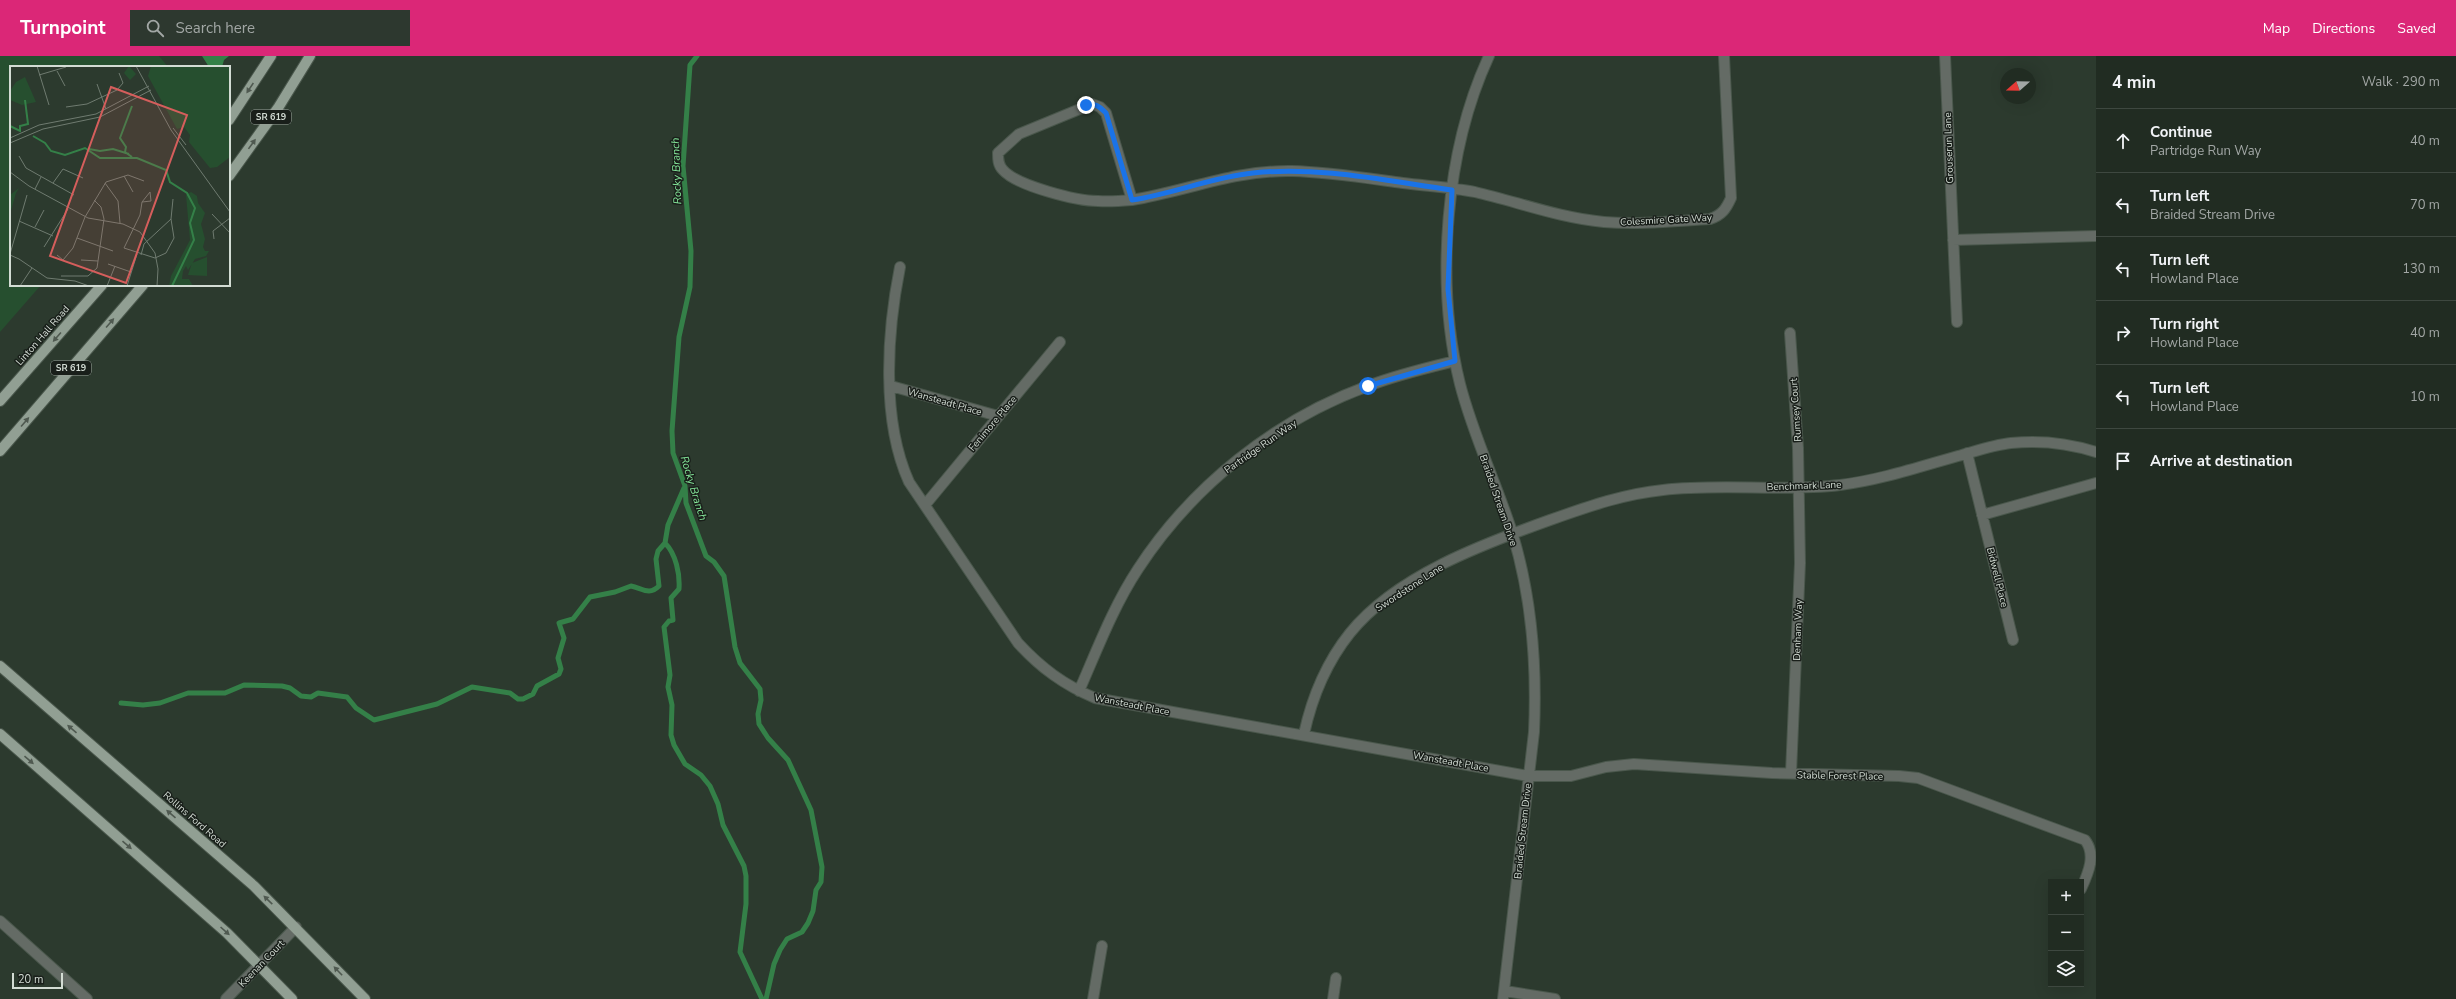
<!DOCTYPE html>
<meta charset="utf-8">
<style>
body{margin:0;font-family:"Nunito Sans",sans-serif;background:#2d382f;color:#f1f3f6}
.controls{position:absolute;right:12px;bottom:12px;display:grid;overflow:hidden;border-radius:0px;box-shadow:0 4px 16px #0002}
.controls button{width:36px;height:36px;display:grid;place-items:center;padding:0;border:0;border-bottom:1px solid #3e4840;background:#212c22;color:#f1f3f6;font:20px sans-serif}
.compass{position:absolute;left:2000px;top:12px;width:36px;height:36px;border-radius:50%;background:#212c22;box-shadow:0 4px 16px #0002;rotate:250deg}
.scale{position:absolute;left:12px;bottom:10px;width:51px;box-sizing:border-box;padding-left:4px;border:2px solid #d3dcd4;border-top:0;font-size:11px;line-height:14px;white-space:nowrap;color:#d3dcd4;-webkit-text-stroke:3px #191f1a;paint-order:stroke}
.stop{position:absolute;width:12px;height:12px;margin:-9px;border:3px solid #1a73e8;border-radius:50%;background:#fff}
.stop.end{background:#1a73e8;border-color:#fff;box-shadow:0 1px 4px #0008}
.list{margin:0;padding:0;list-style:none}
h2{display:flex;justify-content:space-between;align-items:center;height:52px;margin:0;padding:0 16px;font-size:17px}
h2 small{font-size:13px;font-weight:400;color:#a2a7a5}
.list li{display:grid;grid-template-columns:26px 1fr auto;gap:12px;align-items:center;box-sizing:border-box;height:64px;padding:0 16px;border-top:1px solid #3e4840}
.list b{display:block;font-size:15px;white-space:nowrap}
.list p{margin:0;font-size:13px;white-space:nowrap;color:#a2a7a5}
.list em{font-size:13px;font-style:normal;color:#a2a7a5}
.icon{flex:none;width:22px;height:22px;fill:none;stroke:currentColor;stroke-width:2;stroke-linecap:round;stroke-linejoin:round}
.map{position:relative;flex:none;width:2096px;height:943px;overflow:hidden}
header{display:flex;align-items:center;gap:24px;box-sizing:border-box;height:56px;padding:0 20px;background:#db2777;color:#fff}
header strong{font-size:19px}
nav{display:flex;gap:22px;margin-inline-start:auto;font-size:14px}
.search{width:280px;height:36px;background:#2d382f;display:flex;align-items:center;gap:10px;box-sizing:border-box;padding:0 14px;border-radius:0px;color:#a2a7a5;font-size:15px}
main{display:flex}
aside{flex:1;background:#212c22}
.map>svg:first-child{display:block}
.green{fill:#264f2f}
.water{fill:#348048}
.lines{fill:none;stroke-linecap:round;stroke-linejoin:round}
.stream{stroke:#348048;stroke-width:5}
.minor-casing{stroke:#4a574c;stroke-width:12}
.major-casing{stroke:#4a574c;stroke-width:12}
.minor{stroke:#646b65;stroke-width:10}
.major{stroke:#919f93;stroke-width:10}
.oneway{fill:#4f5950}
.route{stroke:#1a73e8;stroke-width:5}
.labels{text-anchor:middle;stroke-width:3;stroke-linejoin:round;paint-order:stroke}
.shield{fill:#191f1a;stroke:#9ba39c;stroke-width:1}
.shield-label{font-size:9px;font-weight:bold;fill:#d3dcd4}
.street-label{font-size:10px;fill:#d3dcd4;stroke:#191f1a}
.water-label{font-size:11px;font-style:italic;fill:#87eb9d;stroke:#191f1a}
.inset-river{fill:none;stroke:#348048;stroke-width:2}
.inset-road{fill:none;stroke:#6f7b70;stroke-width:1}
.view{fill:#d55e5c;fill-opacity:0.15;stroke:#d55e5c;stroke-width:2}
.inset-edge{fill:none;stroke:#d3dcd4;stroke-width:2}
</style>
<header>
<strong>Turnpoint</strong>
<div class="search"><svg class="icon" aria-label="search" viewBox="0 0 24 24"><circle cx="10" cy="10" r="6"/><path d="M15 15l6 6"/></svg>Search here</div>
<nav><a>Map</a><a>Directions</a><a>Saved</a></nav>
</header>
<main>
<div class="map">
<svg width="2096" height="943" viewBox="0 0 2096 943">
<rect width="100%" height="100%" fill="#2c3a2e"/>
<path class="green" d="M 0,0 L 159,0 L 168,11 L 11,11 L 11,229 L 41,229 L 0,276 Z"/>
<path class="water" d="M 202,0 L 229,0 L 224,4 L 222,11 L 209,11 Z"/>
<g class="lines">
<path class="stream" d="M 697,0 L 690,9 L 683,110 L 691,195 L 690,231 L 679,281 L 672,375 L 673,397 L 685,430 L 686,447 L 706,500 L 714,506 L 724,520 L 735,591 L 740,607 L 760,633 L 761,644 L 758,658 L 759,668 L 768,682 L 788,704 L 811,754 L 822,811 L 821,826 L 816,834 L 813,855 L 808,867 L 802,876 L 787,883 L 780,894 L 774,908 L 766,943
M 665,487 C 676,498 680,518 679,533 L 671,542 L 673,564 L 669,565 L 664,571 L 670,619 L 668,631 L 672,649 L 671,679 L 674,689 L 685,708 L 701,719 L 710,730 L 718,748 L 723,769 L 744,810 L 746,820 L 746,848 L 740,896 L 762,943
M 121,647 L 143,649 L 160,647 L 188,637 L 225,637 L 244,629 L 282,630 L 290,632 L 301,640 L 311,641 L 318,637 L 347,641 L 356,652 L 374,664 L 437,648 L 472,631 L 510,637 L 518,643 L 523,643 L 533,638 L 537,630 L 559,618 L 561,613 L 558,602 L 564,582 L 559,567 L 573,563 L 590,541 L 615,536 L 631,530 C 642,532 649,540 659,530 L 656,503 L 658,495 L 665,487 L 668,469 L 684,432"/>
<defs>
<path id="minor" d="M 1489,0 C 1445,95 1435,227 1460,328 C 1473,379 1496,426 1512,476 C 1532,541 1537,609 1534,676 L 1503,943
M 1945,0 L 1957,266
M 1132,144 C 1121,145 1109,146 1098,145 C 1077,145 1017,130 1003,114 C 998,109 998,103 998,97 L 1019,78 L 1092,48 L 1100,51 L 1106,57 L 1132,144 C 1187,135 1234,114 1292,115 C 1329,116 1366,122 1403,127 C 1426,130 1451,131 1475,136 C 1518,146 1560,162 1604,166 C 1639,169 1675,165 1710,163 C 1722,159 1726,153 1731,142 L 1724,0
M 1953,184 L 2096,180
M 900,211 C 887,276 881,364 909,426 L 1018,587 C 1041,612 1064,629 1095,642 L 1528,720 L 1571,720 L 1606,711 L 1634,708 L 1772,717 L 1899,720 L 1918,722 L 2085,784 C 2096,798 2089,816 2081,833
M 1790,277 L 1798,392 L 1800,507 L 1791,717
M 891,330 L 998,360
M 1967,397 L 2013,584
M 925,449 L 1060,286
M 1982,459 L 2096,427
M 1079,635 C 1097,594 1113,551 1138,513 C 1192,430 1275,364 1368,330 C 1396,319 1426,312 1455,305
M 1304,678 C 1312,641 1326,607 1350,577 C 1396,520 1483,488 1550,464 C 1587,451 1623,438 1663,434 C 1722,427 1781,436 1840,429 C 1880,424 1919,411 1958,400 C 1976,395 1993,389 2011,387 C 2040,384 2068,387 2096,396
M 0,865 L 87,943
M 1505,935 L 1555,943
M 226,943 L 296,871
M 1093,943 L 1102,890
M 1333,943 L 1336,922"/>
<path id="major" d="M 229,64 L 271,0
M 229,120 L 278,52 L 310,0
M 0,345 L 102,229
M 0,395 L 143,229
M 0,610 L 254,830 L 365,943
M 0,678 L 227,877 L 292,943"/>
</defs>
<use href="#minor" class="minor-casing"/>
<use href="#major" class="major-casing"/>
<use href="#minor" class="minor"/>
<use href="#major" class="major"/>
</g>
<defs><path id="oneway-solid" d="M-6-.8H1V-3.2L6.5 0L1 3.2V.8H-6Z"/></defs>
<g class="oneway">
<use href="#oneway-solid" transform="translate(250 32) rotate(124)"/>
<use href="#oneway-solid" transform="translate(252 88) rotate(-54)"/>
<use href="#oneway-solid" transform="translate(110 267) rotate(-49)"/>
<use href="#oneway-solid" transform="translate(57 281) rotate(131)"/>
<use href="#oneway-solid" transform="translate(25 366) rotate(-49)"/>
<use href="#oneway-solid" transform="translate(72 673) rotate(-139)"/>
<use href="#oneway-solid" transform="translate(29 704) rotate(41)"/>
<use href="#oneway-solid" transform="translate(171 758) rotate(-139)"/>
<use href="#oneway-solid" transform="translate(127 789) rotate(41)"/>
<use href="#oneway-solid" transform="translate(268 844) rotate(-136)"/>
<use href="#oneway-solid" transform="translate(225 875) rotate(42)"/>
<use href="#oneway-solid" transform="translate(338 915) rotate(-134)"/>
</g>
<g class="lines">
<path class="route" d="M 1086,49 C 1095,47 1099,50 1106,57 L 1132,144 C 1173,138 1212,121 1253,117 C 1319,110 1387,125 1452,134 L 1448,233 L 1455,305 L 1368,330"/>
</g>
<g class="labels">
<g class="shield">
<rect x="251" y="54" width="40" height="14" rx="3"/>
<rect x="51" y="305" width="40" height="14" rx="3"/>
</g>
<g class="shield-label">
<text x="271" y="64">SR 619</text>
<text x="71" y="315">SR 619</text>
</g>
<g class="street-label">
<text transform="translate(1948 92) rotate(-92)" y="4">Grouserun Lane</text>
<text transform="translate(1666 163) rotate(-3)" y="4">Colesmire Gate Way</text>
<text transform="translate(42 279) rotate(-49)" y="4">Linton Hall Road</text>
<text transform="translate(945 345) rotate(16)" y="4">Wansteadt Place</text>
<text transform="translate(1795 354) rotate(-94)" y="4">Rumsey Court</text>
<text transform="translate(992 367) rotate(-50)" y="4">Fenimore Place</text>
<text transform="translate(1260 390) rotate(-35)" y="4">Partridge Run Way</text>
<text transform="translate(1804 429) rotate(-2)" y="4">Benchmark Lane</text>
<text transform="translate(1499 444) rotate(71)" y="4">Braided Stream Drive</text>
<text transform="translate(1998 521) rotate(76)" y="4">Bidwell Place</text>
<text transform="translate(1409 531) rotate(-33)" y="4">Swordstone Lane</text>
<text transform="translate(1797 574) rotate(-88)" y="4">Denham Way</text>
<text transform="translate(1132 648) rotate(11)" y="4">Wansteadt Place</text>
<text transform="translate(1451 705) rotate(10)" y="4">Wansteadt Place</text>
<text transform="translate(1840 719) rotate(1)" y="4">Stable Forest Place</text>
<text transform="translate(195 763) rotate(41)" y="4">Rollins Ford Road</text>
<text transform="translate(1522 775) rotate(-84)" y="4">Braided Stream Drive</text>
<text transform="translate(261 907) rotate(-46)" y="4">Keenan Court</text>
</g>
<g class="water-label">
<text transform="translate(676 115) rotate(-92)" y="4">Rocky Branch</text>
<text transform="translate(694 432) rotate(73)" y="4">Rocky Branch</text>
</g>
</g>
<g transform="translate(10 10)">
<rect width="220" height="220" fill="#2c3a2e"/>
<path d="M 119,0 L 126,8 L 120,14 L 114,7 ZM 141,0 L 220,0 L 220,91 L 207,101 L 200,102 L 179,76 L 180,69 L 174,61 L 167,63 L 138,10 ZM 15,11 L 26,36 L 12,39 L 0,34 L 0,25 L 6,16 ZM 9,122 L 6,127 L 0,148 L 0,129 ZM 181,126 L 187,130 L 188,137 L 195,147 L 191,158 L 195,173 L 193,181 L 195,185 L 199,185 L 196,190 L 185,193 L 178,204 L 176,200 L 173,205 L 172,213 L 179,213 L 183,220 L 159,220 L 161,210 L 180,174 L 176,129 ZM 197,191 L 197,210 L 178,209 L 182,197 Z" fill="#264f2f"/>
<path class="inset-river" d="M 122,40 L 110,72 L 116,81 L 115,86 L 122,91M 0,60 L 10,65 L 10,60 L 18,58 L 15,34M 23,70 L 35,77 L 41,85 L 55,89 L 75,82 L 90,92 L 127,92 L 156,104 L 160,116 L 177,127 L 185,142 L 180,157 L 184,174 L 162,220M 79,83 L 90,85 L 103,83 L 119,88"/>
<path class="inset-road" d="M 27,0 L 39,39M 126,0 L 161,64 L 220,146M 47,5 L 55,20M 29,9 L 56,1M 87,18 L 96,43M 56,41 L 77,38 L 107,24 L 113,17 L 109,7M 163,62 L 176,79M 0,72 L 29,59 L 86,48 L 139,20M 0,77 L 33,63 L 90,51 L 141,24M 9,90 L 16,102 L 64,129M 0,106 L 19,120 L 78,152 L 113,158 L 130,166 L 145,187 L 148,203 L 147,220M 114,110 L 123,126M 43,117 L 53,103 L 73,112M 95,117 L 108,135 L 110,157M 25,123 L 31,111M 132,136 L 140,126 L 141,135 L 132,136 L 130,149 L 114,182 L 145,192 L 156,187 L 164,172 L 161,153 L 163,133M 202,148 L 220,167M 9,155 L 43,170M 25,161 L 34,144M 67,172 L 103,185M 204,173 L 203,165 L 220,152M 34,181 L 58,143M 0,188 L 17,129M 0,189 L 9,193 L 37,212 L 65,215 L 79,220M 47,189 L 53,194 L 63,182 L 75,151 L 96,116 L 118,109 L 134,115M 131,189 L 134,178 L 161,153M 71,194 L 88,195M 98,198 L 121,206M 51,210 L 78,210 L 87,202 L 94,153 L 91,141 L 84,134M 10,220 L 22,202M 97,220 L 105,200M 117,220 L 127,188"/>
<path class="view" d="M 101,21 L 177,49 L 116,217 L 40,190 Z"/>
<rect width="220" height="220" class="inset-edge"/>
</g>
</svg>
<div class="controls">
<button>+</button>
<button>−</button>
<button><svg class="icon" aria-label="layers" viewBox="0 0 24 24"><path d="M12 4l9 5-9 5-9-5zM3 14l9 5 9-5"/></svg></button>
</div>
<svg class="compass" viewBox="-18 -18 36 36"><path d="M0-13l5 13h-10z" fill="#e53935"/><path d="M0 13l5-13h-10z" fill="#a2a7a5"/></svg>
<div class="scale">20 m</div>
<div class="stop" style="left:1368px;top:330px"></div>
<div class="stop end" style="left:1086px;top:49px"></div>
</div>
<aside>
<h2>4 min<small>Walk · 290 m</small></h2>
<ul class="list">
<li><svg class="icon" aria-label="ahead" viewBox="0 0 24 24"><path d="M12 20V5M6 11l6-6 6 6"/></svg><div><b>Continue</b><p>Partridge Run Way</p></div><em>40 m</em></li>
<li><svg class="icon" aria-label="left" viewBox="0 0 24 24"><path d="M17 20v-9H6M10 6l-5 5 5 5"/></svg><div><b>Turn left</b><p>Braided Stream Drive</p></div><em>70 m</em></li>
<li><svg class="icon" aria-label="left" viewBox="0 0 24 24"><path d="M17 20v-9H6M10 6l-5 5 5 5"/></svg><div><b>Turn left</b><p>Howland Place</p></div><em>130 m</em></li>
<li><svg class="icon" aria-label="right" viewBox="0 0 24 24"><path d="M7 20v-9h11M14 6l5 5-5 5"/></svg><div><b>Turn right</b><p>Howland Place</p></div><em>40 m</em></li>
<li><svg class="icon" aria-label="left" viewBox="0 0 24 24"><path d="M17 20v-9H6M10 6l-5 5 5 5"/></svg><div><b>Turn left</b><p>Howland Place</p></div><em>10 m</em></li>
<li><svg class="icon" aria-label="arrive" viewBox="0 0 24 24"><path d="M6 21V4h12l-3 4 3 4H6"/></svg><div><b>Arrive at destination</b></div></li>
</ul>
</aside>
</main>
